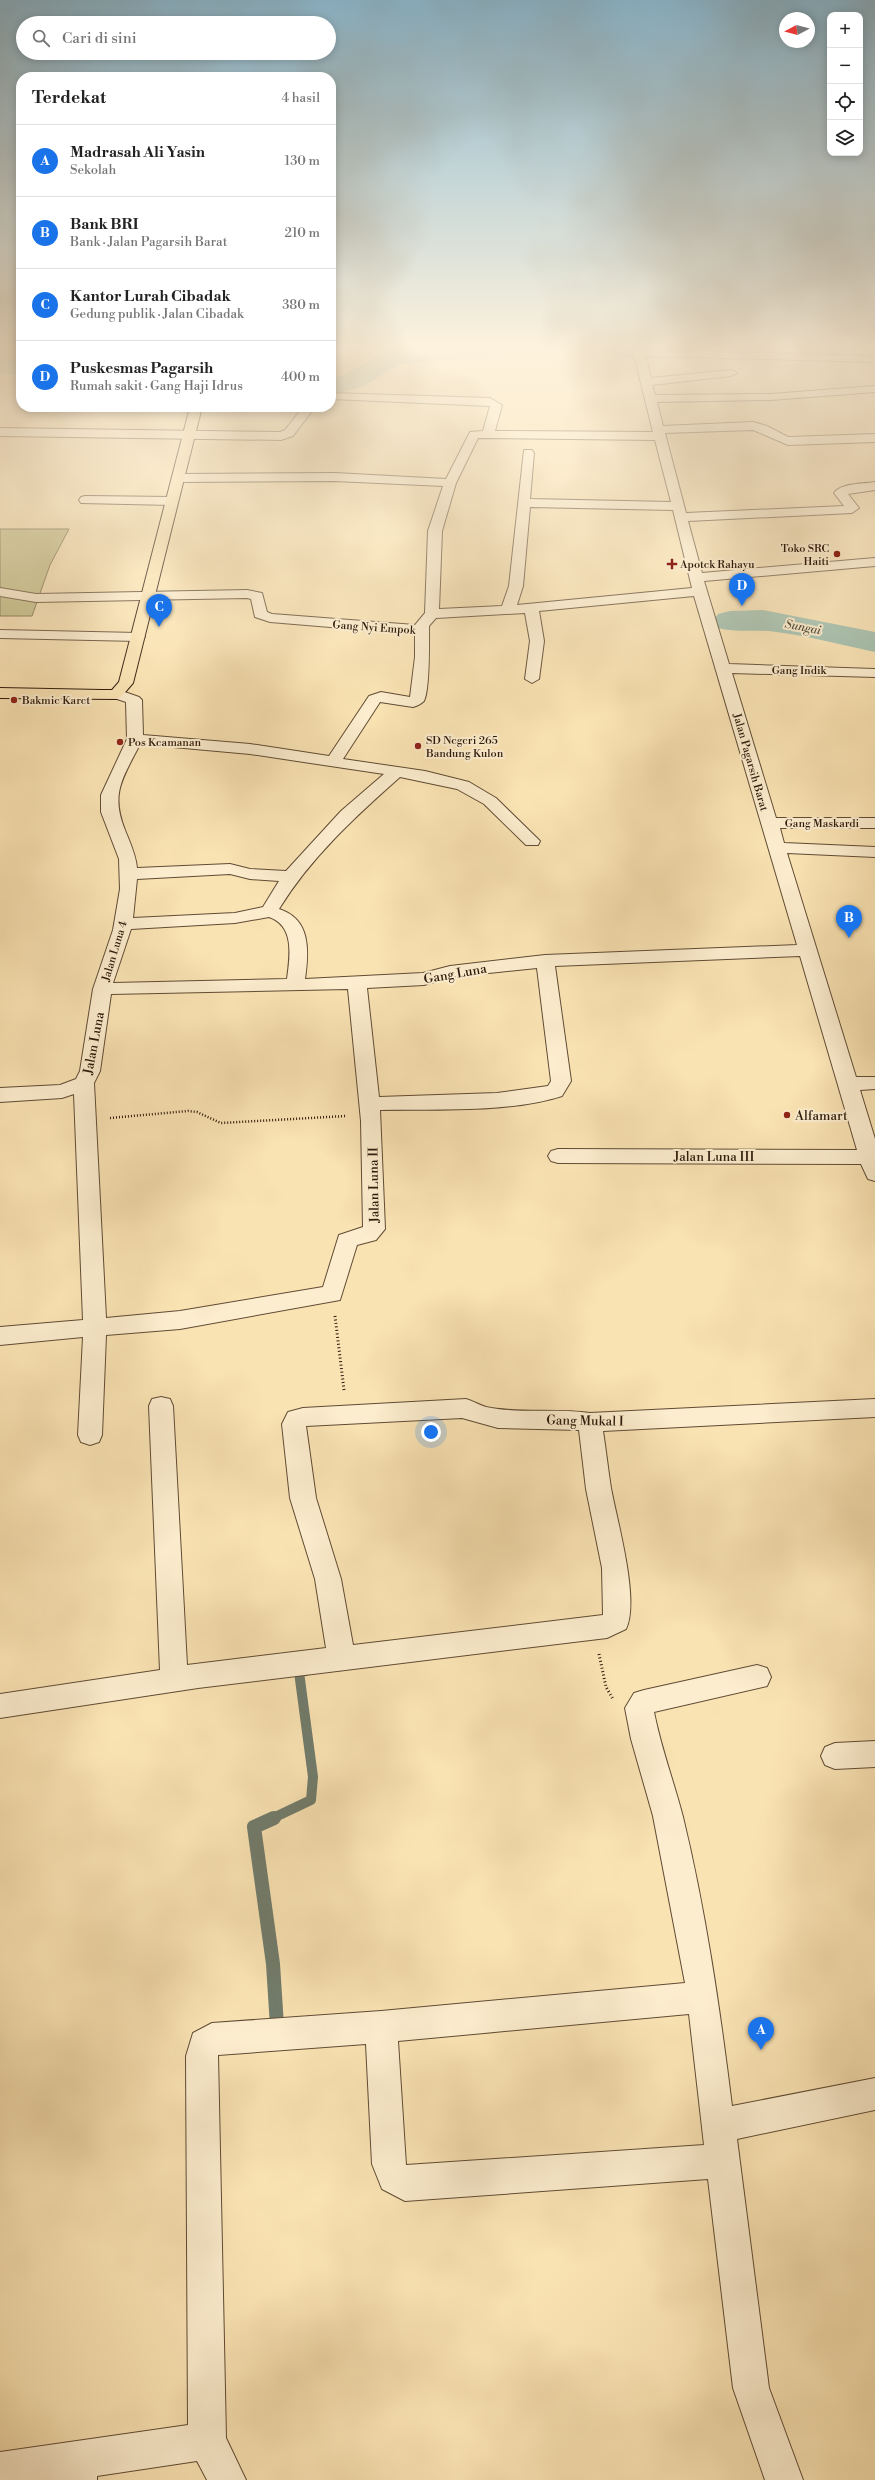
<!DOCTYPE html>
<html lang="id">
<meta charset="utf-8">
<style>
body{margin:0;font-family:"Libre Bodoni",serif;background:#f2f2f2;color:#222}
.controls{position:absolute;right:12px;top:12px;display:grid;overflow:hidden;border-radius:8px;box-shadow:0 2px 10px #0003}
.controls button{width:36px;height:36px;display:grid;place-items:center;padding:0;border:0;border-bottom:1px solid #e0e0e0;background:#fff;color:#222;font:20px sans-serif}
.compass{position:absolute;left:779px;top:12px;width:36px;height:36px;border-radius:50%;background:#fff;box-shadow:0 2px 10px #0003;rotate:263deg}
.you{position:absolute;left:431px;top:1432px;width:14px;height:14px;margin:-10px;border:3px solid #fff;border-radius:50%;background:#1a73e8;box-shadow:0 0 0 6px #1a73e833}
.badge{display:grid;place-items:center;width:26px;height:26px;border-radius:50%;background:#1a73e8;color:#fff;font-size:13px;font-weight:700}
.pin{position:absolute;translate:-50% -33px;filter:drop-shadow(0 1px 2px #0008)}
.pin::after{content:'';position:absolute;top:21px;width:14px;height:12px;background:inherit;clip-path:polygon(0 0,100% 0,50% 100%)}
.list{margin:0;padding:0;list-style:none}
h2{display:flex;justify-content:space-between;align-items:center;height:52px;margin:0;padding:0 16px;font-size:17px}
h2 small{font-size:13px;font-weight:400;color:#767676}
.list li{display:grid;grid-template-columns:26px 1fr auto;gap:12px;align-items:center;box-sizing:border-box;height:72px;padding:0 16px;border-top:1px solid #e0e0e0}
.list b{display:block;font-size:15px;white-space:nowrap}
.list p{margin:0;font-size:13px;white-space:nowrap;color:#767676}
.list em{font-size:13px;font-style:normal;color:#767676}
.icon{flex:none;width:22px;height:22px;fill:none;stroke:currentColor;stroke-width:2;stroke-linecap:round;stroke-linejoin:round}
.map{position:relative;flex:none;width:875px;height:2480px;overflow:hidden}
.search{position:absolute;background:#fff;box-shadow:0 2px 10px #0003;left:16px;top:16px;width:320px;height:44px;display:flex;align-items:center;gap:10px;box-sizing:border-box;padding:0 14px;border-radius:22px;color:#767676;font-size:15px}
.panel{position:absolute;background:#fff;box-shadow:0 2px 10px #0003;left:16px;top:72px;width:320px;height:340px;border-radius:16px}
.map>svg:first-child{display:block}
.green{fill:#c6c187;stroke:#7a6c48}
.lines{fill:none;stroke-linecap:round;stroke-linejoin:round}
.stream-far1{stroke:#717c6c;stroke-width:10}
.stream{stroke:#717c6c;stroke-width:14}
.river{fill:#9ebead;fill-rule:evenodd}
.minor-casing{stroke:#604b34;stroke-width:2}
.major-casing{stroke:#2d180a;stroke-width:2}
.path-far1{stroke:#2d180a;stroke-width:2.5;stroke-dasharray:1 2;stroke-linecap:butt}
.path{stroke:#2d180a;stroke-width:3;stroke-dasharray:1 2.5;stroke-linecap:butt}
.minor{fill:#fcedce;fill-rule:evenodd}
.major{fill:#fae3b3;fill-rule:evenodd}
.poi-dot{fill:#8f2418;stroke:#fcedce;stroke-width:1.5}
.labels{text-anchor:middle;stroke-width:4;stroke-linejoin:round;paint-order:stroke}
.far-poi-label{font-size:11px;fill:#2d180a;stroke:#fcedce;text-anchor:start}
.far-street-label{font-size:11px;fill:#2d180a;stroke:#fcedce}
.far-water-label{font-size:12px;font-style:italic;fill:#555243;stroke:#fcedce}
.street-label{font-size:13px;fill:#2d180a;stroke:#fcedce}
.poi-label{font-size:13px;fill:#2d180a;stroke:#fcedce;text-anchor:start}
</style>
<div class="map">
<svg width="875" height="2480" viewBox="0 0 875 2480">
<rect width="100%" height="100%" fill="#fae3b3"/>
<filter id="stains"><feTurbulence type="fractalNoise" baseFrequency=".005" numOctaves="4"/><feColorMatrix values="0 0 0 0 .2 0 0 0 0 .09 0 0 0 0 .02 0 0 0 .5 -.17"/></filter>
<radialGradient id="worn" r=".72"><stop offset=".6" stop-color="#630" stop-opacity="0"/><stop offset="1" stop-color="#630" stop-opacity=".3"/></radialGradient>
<path class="green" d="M 0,529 L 69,529 L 50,565 L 32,616 L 0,616 Z"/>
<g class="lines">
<path class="stream-far1" d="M 271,1819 L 311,1800 L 313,1777 L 299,1672 L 306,1671"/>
<path class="stream" d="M 274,1818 L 254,1827 L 273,1964 L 277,2026"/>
<path class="river" d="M 415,347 L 512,347 L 508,352 L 499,355 L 399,364 L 362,387 L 331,395 L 331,379 L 344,375 L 384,352 Z
M 600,347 L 640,347 L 645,353 L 641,358 C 629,361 608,358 600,347 Z
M 0,358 L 21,358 L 21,374 L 0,374 Z
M 763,610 L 875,632 L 875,652 C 842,645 809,636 776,632 C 757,629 737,633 718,628 L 713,621 L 718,614 L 730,611 Z"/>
<defs>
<path id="minor" d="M 632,347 L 642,347 L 643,350 L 875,356 L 875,362 L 645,356 L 651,378 L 731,370 L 737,373 L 731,376 L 652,385 L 655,395 L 771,394 L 875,386 L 875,392 L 771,400 L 657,402 L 663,426 L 753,422 L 767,426 L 788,437 L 875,434 L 875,442 L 788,445 L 753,430 L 665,433 L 686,513 L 844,506 L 834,493 C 841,483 863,484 875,482 L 875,490 L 848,494 L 859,508 L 852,513 L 688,521 L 702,573 L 875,558 L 875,566 L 704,581 L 729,664 L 875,669 L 875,677 L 732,673 L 776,818 L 875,818 L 875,828 L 780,828 L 784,843 L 875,847 L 875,857 L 787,853 L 856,1077 L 875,1077 L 875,1089 L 860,1090 L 875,1139 L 875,1181 L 868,1179 L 861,1164 L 558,1163 L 551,1161 L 548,1156 L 551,1151 L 558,1149 L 857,1150 L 800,956 L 555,966 L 571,1081 L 562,1096 C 510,1113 436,1109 380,1110 L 385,1229 L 376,1240 L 357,1245 L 340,1300 L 180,1329 L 106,1335 L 102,1435 L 99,1442 L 90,1445 L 81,1442 L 78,1435 L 83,1337 L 0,1345 L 0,1327 L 83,1320 L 74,1094 L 62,1098 L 0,1102 L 0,1088 L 60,1085 L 76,1079 L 80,1071 L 93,989 L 113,930 L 120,889 L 119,859 L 101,812 L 101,795 L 127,739 L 126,702 L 111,697 L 108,694 L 116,689 L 139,697 L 142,700 L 143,735 L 250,744 L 329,756 L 369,696 L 381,692 L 410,697 L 415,657 L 415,634 L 270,622 L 255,617 L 251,599 L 247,598 L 36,602 L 0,596 L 0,588 L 36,594 L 247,590 L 262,593 L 267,612 L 272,614 L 415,625 L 425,613 L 428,531 L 443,486 L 335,481 L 178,482 L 172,478 L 178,474 L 335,473 L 446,479 L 470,432 L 483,431 L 490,406 L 331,399 L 331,393 L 490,398 L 502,405 L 495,431 L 653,432 ZM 478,438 L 655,440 L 671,502 L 530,499 L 534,453 L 532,450 L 524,450 L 509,586 L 502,606 L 439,609 L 442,531 L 456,483 ZM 530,507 L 673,510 L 692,588 L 517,605 L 523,586 ZM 694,596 L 797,945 L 545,955 L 450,966 L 423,973 L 305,979 C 309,951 311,919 279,909 C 311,857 355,817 400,777 L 457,789 L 484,804 L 526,845 L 538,845 L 540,841 L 496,798 L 469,782 L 425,771 L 343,759 L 380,702 L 413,707 C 417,706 421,704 424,701 C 430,690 429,640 429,626 L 436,618 L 525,613 L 530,641 L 525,679 L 532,683 L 539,679 L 544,641 L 539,611 ZM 140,744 L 250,754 L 384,774 L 341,811 L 286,871 L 250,869 L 230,864 L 137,868 C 136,855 130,843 125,830 C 110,793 123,778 140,744 ZM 230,874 L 250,879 L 279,881 L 263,907 L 235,913 L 133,918 L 137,879 ZM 269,917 C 295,926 290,956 287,979 L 113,983 L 131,929 L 235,923 ZM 537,968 L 551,1081 L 548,1086 L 497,1093 L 379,1097 L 367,988 L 424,985 L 451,977 ZM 348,989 L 361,1121 L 363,1227 L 339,1235 L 323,1287 L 180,1311 L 106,1318 L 94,1083 L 100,1071 L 111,994 Z
M 303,407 L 315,407 L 293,436 L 281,440 L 0,436 L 0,428 L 280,432 L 285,430 Z
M 85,496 L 172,497 L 178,501 L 172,505 L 81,503 L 79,500 L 81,497 Z
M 0,630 L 138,633 L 145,637 L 138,641 L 0,638 Z
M 161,1397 L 170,1399 L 173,1406 L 187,1665 L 326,1648 L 315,1579 L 290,1498 L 282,1424 L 288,1412 L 303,1408 L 466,1399 C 473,1401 479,1405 486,1407 C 519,1414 556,1408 590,1413 L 875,1399 L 875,1417 L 603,1431 C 606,1450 608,1469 611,1488 C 617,1521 640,1600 626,1629 L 607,1638 L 198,1688 L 0,1718 L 0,1694 L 160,1670 L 149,1406 L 152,1399 ZM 462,1418 L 498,1428 L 579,1430 L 586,1489 L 602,1568 L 603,1615 L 353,1645 L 341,1579 L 316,1498 L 306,1426 Z
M 757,1665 L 767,1668 L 771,1677 L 767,1686 L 654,1712 C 661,1748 674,1782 683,1817 C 706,1912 720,2009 732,2106 L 875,2078 L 875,2110 L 737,2139 L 769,2388 L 803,2480 L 765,2480 L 733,2388 L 708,2179 L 405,2201 L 382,2189 L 372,2164 L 366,2044 L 218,2055 L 226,2438 L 246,2480 L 207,2480 L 197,2461 L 97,2476 L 97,2480 L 0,2480 L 0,2452 L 188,2425 L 186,2056 L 193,2033 L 212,2023 L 381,2011 L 685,1983 L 653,1816 L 631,1739 L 625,1708 L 634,1693 L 644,1690 ZM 689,2014 L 704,2145 L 406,2165 L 398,2041 Z
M 875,1741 L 875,1767 L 835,1769 L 825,1765 L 821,1756 L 825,1747 L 835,1743 Z"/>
<path id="major" d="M 190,407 L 202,407 L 133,683 L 121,697 L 116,699 L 0,698 L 0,688 L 102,690 L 112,690 L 119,682 Z"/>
</defs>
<use href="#minor" class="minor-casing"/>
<use href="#major" class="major-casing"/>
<path class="path-far1" d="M 110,1118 L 188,1111 L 197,1112 L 221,1123 L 346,1116"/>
<path class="path" d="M 335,1316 L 344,1390
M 599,1654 L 606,1687 L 613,1699"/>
<use href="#minor" class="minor"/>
<use href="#major" class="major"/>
</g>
<linearGradient id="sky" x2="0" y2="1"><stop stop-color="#8ab8d0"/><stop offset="0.5" stop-color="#fdf2dd"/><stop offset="1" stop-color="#fdf2dd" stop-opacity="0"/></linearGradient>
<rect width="875" height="694" fill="url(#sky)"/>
<g class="poi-dot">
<circle cx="837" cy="554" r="4"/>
<path d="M670 558h4v4h4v4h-4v4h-4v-4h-4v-4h4z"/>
<circle cx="14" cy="700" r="4"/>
<circle cx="120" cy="742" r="4"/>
<circle cx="418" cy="746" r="4"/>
<circle cx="787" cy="1115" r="4"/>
</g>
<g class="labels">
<g class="far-poi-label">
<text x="829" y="552" text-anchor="end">Toko SRC<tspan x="829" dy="13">Haiti</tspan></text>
<text x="680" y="568">Apotek Rahayu</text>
<text x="22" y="704">Bakmie Karet</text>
<text x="426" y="744">SD Negeri 265<tspan x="426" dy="13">Bandung Kulon</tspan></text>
<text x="128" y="746">Pos Keamanan</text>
</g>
<g class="far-street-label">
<text transform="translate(374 627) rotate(4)" y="4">Gang Nyi Empok</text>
<text x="799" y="674">Gang Indik</text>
<text transform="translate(751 762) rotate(74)" y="4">Jalan Pagarsih Barat</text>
<text x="822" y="827">Gang Maskardi</text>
<text transform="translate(114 951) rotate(-73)" y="4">Jalan Luna 4</text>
</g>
<g class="far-water-label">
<text transform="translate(803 627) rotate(11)" y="4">Sungai</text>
</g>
<g class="street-label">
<text transform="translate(455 973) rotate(-10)" y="5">Gang Luna</text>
<text transform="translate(93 1043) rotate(-79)" y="5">Jalan Luna</text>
<text x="714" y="1161">Jalan Luna III</text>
<text transform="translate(373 1185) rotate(-91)" y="5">Jalan Luna II</text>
<text transform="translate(585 1420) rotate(1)" y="5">Gang Mukal I</text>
</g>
<g class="poi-label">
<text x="795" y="1120">Alfamart</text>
</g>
</g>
<rect width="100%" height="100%" filter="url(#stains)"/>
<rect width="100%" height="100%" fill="url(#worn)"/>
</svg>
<div class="controls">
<button>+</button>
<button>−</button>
<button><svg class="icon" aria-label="locate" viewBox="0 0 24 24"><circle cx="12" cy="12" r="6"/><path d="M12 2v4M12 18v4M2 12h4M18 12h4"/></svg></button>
<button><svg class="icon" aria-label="layers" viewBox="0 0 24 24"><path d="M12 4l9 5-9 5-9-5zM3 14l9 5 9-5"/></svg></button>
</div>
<svg class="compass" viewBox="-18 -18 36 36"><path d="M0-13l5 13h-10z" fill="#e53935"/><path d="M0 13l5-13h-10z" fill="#767676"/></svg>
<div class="you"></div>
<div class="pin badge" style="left:761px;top:2050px">A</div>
<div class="pin badge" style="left:849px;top:938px">B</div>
<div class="pin badge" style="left:159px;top:627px">C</div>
<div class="pin badge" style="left:742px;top:606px">D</div>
<div class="search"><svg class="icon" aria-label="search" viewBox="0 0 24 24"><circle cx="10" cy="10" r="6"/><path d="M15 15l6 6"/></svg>Cari di sini</div>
<section class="panel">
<h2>Terdekat<small>4 hasil</small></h2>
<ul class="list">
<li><span class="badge">A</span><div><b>Madrasah Ali Yasin</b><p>Sekolah</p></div><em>130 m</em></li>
<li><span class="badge">B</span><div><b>Bank BRI</b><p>Bank · Jalan Pagarsih Barat</p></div><em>210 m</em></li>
<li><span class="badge">C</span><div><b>Kantor Lurah Cibadak</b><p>Gedung publik · Jalan Cibadak</p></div><em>380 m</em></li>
<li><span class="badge">D</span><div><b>Puskesmas Pagarsih</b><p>Rumah sakit · Gang Haji Idrus</p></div><em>400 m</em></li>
</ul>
</section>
</div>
